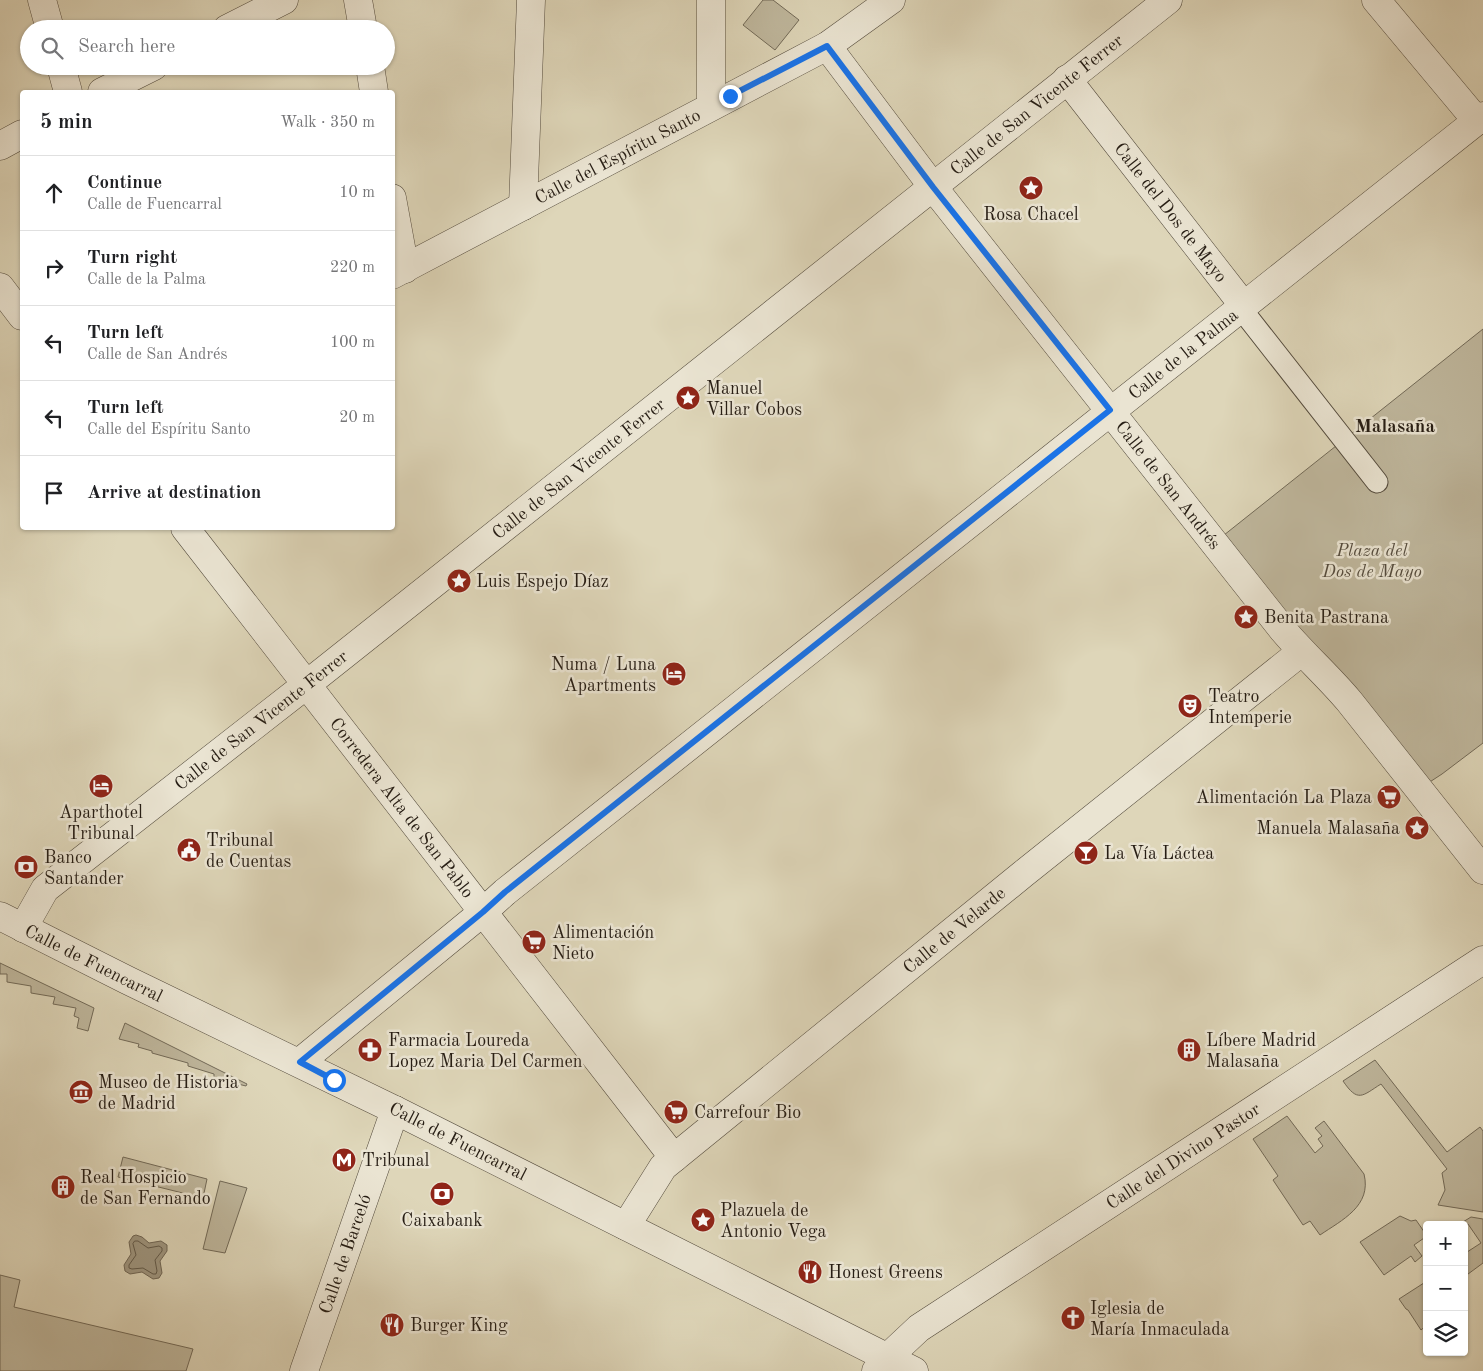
<!DOCTYPE html>
<meta charset="utf-8">
<style>
body{margin:0;font-family:"Old Standard TT",serif;background:#f2f2f2;color:#202124}
.controls{position:absolute;right:15px;bottom:15px;display:grid;overflow:hidden;border-radius:5px;box-shadow:0 1px 4px #0004}
.controls button{width:45px;height:45px;display:grid;place-items:center;padding:0;border:0;border-bottom:1px solid #e0e0e0;background:#fff;color:#202124;font:25px sans-serif}
.stop{position:absolute;width:15px;height:15px;margin:-11px;border:4px solid #1a73e8;border-radius:50%;background:#fff}
.stop.end{background:#1a73e8;border-color:#fff;box-shadow:0 1px 5px #0008}
.list{margin:0;padding:0;list-style:none}
h2{display:flex;justify-content:space-between;align-items:center;height:65px;margin:0;padding:0 20px;font-size:21px}
h2 small{font-size:16px;font-weight:400;color:#757577}
.list li{display:grid;grid-template-columns:32px 1fr auto;gap:15px;align-items:center;box-sizing:border-box;height:75px;padding:0 20px;border-top:1px solid #e0e0e0}
.list b{display:block;font-size:19px;white-space:nowrap}
.list p{margin:0;font-size:16px;white-space:nowrap;color:#757577}
.list em{font-size:16px;font-style:normal;color:#757577}
.icon{flex:none;width:28px;height:28px;fill:none;stroke:currentColor;stroke-width:2;stroke-linecap:round;stroke-linejoin:round}
.map{position:relative;flex:none;width:1483px;height:1371px;overflow:hidden}
.search{position:absolute;background:#fff;box-shadow:0 1px 4px #0004;left:20px;top:20px;width:375px;height:55px;display:flex;align-items:center;gap:12px;box-sizing:border-box;padding:0 18px;border-radius:28px;color:#757577;font-size:19px}
.panel{position:absolute;background:#fff;box-shadow:0 1px 4px #0004;left:20px;top:90px;width:375px;height:440px;border-radius:5px}
.map>svg:first-child{display:block}
.green{fill:#bfb79d;stroke:#726a58}
.water{fill:#9f9781;stroke:#6f6655}
.lines{fill:none;stroke-linecap:round;stroke-linejoin:round}
.shore{stroke:#625a4a;stroke-width:1}
.pedestrian-casing{stroke:#544b3d;stroke-width:23}
.minor-casing{stroke:#544b3d;stroke-width:29}
.tertiary-casing{stroke:#544b3d;stroke-width:29}
.pedestrian{stroke:#eae4d2;stroke-width:21}
.minor{stroke:#eae4d2;stroke-width:28}
.tertiary{stroke:#eae4d2;stroke-width:28}
.route{stroke:#1a73e8;stroke-width:6}
.labels{text-anchor:middle;stroke-width:5;stroke-linejoin:round;paint-order:stroke}
.street-label{font-size:18px;fill:#261d14;stroke:#eae4d2}
.poi-label{font-size:18px;fill:#261d14;stroke:#eae4d2;text-anchor:start}
.park-label{font-size:18px;font-style:italic;fill:#544b3d;stroke:#eae4d2}
.neighbourhood-label{font-size:19px;font-weight:bold;fill:#261d14;stroke:#eae4d2}
</style>
<div class="map">
<svg width="1483" height="1371" viewBox="0 0 1483 1371">
<rect width="100%" height="100%" fill="#ded6b9"/>
<filter id="stains"><feTurbulence type="fractalNoise" baseFrequency=".004" numOctaves="4"/><feColorMatrix values="0 0 0 0 .2 0 0 0 0 .09 0 0 0 0 .02 0 0 0 .5 -.17"/></filter>
<radialGradient id="worn" r=".72"><stop offset=".6" stop-color="#630" stop-opacity="0"/><stop offset="1" stop-color="#630" stop-opacity=".3"/></radialGradient>
<path class="green" d="M 763,0 L 773,0 L 799,20 L 775,50 L 743,25 Z
M 1483,329 L 1483,743 L 1442,774 L 1419,789 L 1214,543 Z
M 0,963 L 94,1008 L 88,1031 L 77,1028 L 79,1018 L 74,1016 L 76,1008 L 53,1004 L 55,997 L 31,993 L 31,986 L 7,982 L 7,974 L 0,974 Z
M 125,1023 L 247,1084 L 246,1086 L 214,1078 L 214,1074 L 188,1066 L 188,1063 L 152,1053 L 152,1051 L 138,1047 L 139,1044 L 119,1039 Z
M 1375,1060 L 1447,1152 L 1480,1127 L 1483,1131 L 1483,1212 L 1438,1205 L 1445,1190 L 1442,1173 L 1447,1169 L 1381,1084 C 1362,1096 1358,1103 1343,1081 Z
M 1287,1116 L 1315,1153 L 1323,1146 L 1318,1139 L 1322,1136 L 1315,1128 L 1324,1121 L 1364,1174 C 1372,1206 1342,1220 1320,1235 L 1310,1221 L 1303,1225 L 1273,1180 L 1278,1176 L 1253,1139 Z
M 123,1157 L 207,1179 L 203,1198 L 118,1177 Z
M 220,1181 L 247,1188 L 225,1253 L 203,1249 Z
M 1400,1216 L 1411,1221 L 1416,1220 L 1427,1236 L 1414,1245 L 1422,1256 L 1415,1262 L 1411,1256 L 1384,1275 L 1360,1242 Z
M 1471,1217 L 1483,1219 L 1483,1263 L 1464,1277 L 1464,1254 L 1481,1243 L 1468,1224 L 1464,1226 L 1458,1225 Z
M 0,1275 L 20,1280 L 14,1307 L 193,1349 L 186,1371 L 0,1371 Z
M 1427,1281 L 1427,1325 L 1421,1330 L 1408,1310 L 1406,1309 L 1399,1299 Z"/>
<path class="water" d="M 136,1235 L 142,1237 L 149,1243 L 161,1241 L 167,1245 L 167,1251 L 160,1261 L 162,1273 L 159,1278 L 153,1279 L 142,1272 L 130,1274 L 125,1271 L 124,1265 L 131,1254 L 129,1242 L 133,1236 Z"/>
<g class="lines">
<path class="shore" d="M 135,1241 L 138,1241 L 148,1248 L 159,1246 L 162,1248 L 162,1251 L 155,1260 L 157,1271 L 156,1274 L 153,1274 L 143,1268 L 132,1269 L 129,1268 L 129,1265 L 136,1255 L 133,1244 Z"/>
<defs>
<path id="pedestrian" d="M 1244,306 L 1246,315 L 1377,482"/>
<g id="minor">
<path d="M 42,0 L 50,29"/>
<path d="M 358,0 L 363,29"/>
<path d="M 711,0 L 711,105"/>
<path d="M 1376,0 L 1477,121"/>
<path d="M 227,29 L 284,0"/>
<path id="s1" d="M 827,46 L 933,187 L 1283,630 C 1304,655 1328,676 1349,701 L 1483,870"/>
<path d="M 61,66 L 68,92"/>
<path d="M 370,66 L 374,92"/>
<path id="s2" d="M 1067,79 L 1244,306"/>
<path d="M 102,92 L 154,66"/>
<path d="M 0,146 L 22,134"/>
<path d="M 392,198 L 405,269"/>
<path d="M 523,206 L 531,0"/>
<path id="s3" d="M 392,275 L 827,46 L 891,0"/>
<path d="M 0,287 L 22,316"/>
<path id="s4" d="M 185,528 L 674,1158"/>
<path id="s5" d="M 0,916 L 127,980 L 395,1110"/>
<path id="s6" d="M 23,928 L 45,889 L 306,685 L 1168,0"/>
<path id="s7" d="M 300,1062 L 483,912 L 505,892 L 1483,116"/>
<path id="s8" d="M 626,1226 L 663,1167 L 1023,874 L 1301,652"/>
<path id="s9" d="M 876,1371 L 887,1358 L 919,1328 L 1483,960"/>
</g>
<g id="tertiary">
<path id="s10" d="M 304,1371 L 395,1110 L 914,1371"/>
</g>
</defs>
<use href="#pedestrian" class="pedestrian-casing"/>
<use href="#minor" class="minor-casing"/>
<use href="#tertiary" class="tertiary-casing"/>
<use href="#pedestrian" class="pedestrian"/>
<use href="#minor" class="minor"/>
<use href="#tertiary" class="tertiary"/>
</g>
<g class="lines">
<path class="route" d="M 334,1080 L 300,1062 L 483,912 L 505,892 L 1110,410 L 933,187 L 827,46 L 730,96"/>
</g>
<defs>
<symbol id="sight-disc" viewBox="-11 -11 22 22"><circle r="9.5" fill="#8f2418" stroke="#eae4d2"/><path d="M0-6L1.8-2.2L6-1.7L2.9 1.2L3.7 5.4L0 3.3L-3.7 5.4L-2.9 1.2L-6-1.7L-1.8-2.2Z" fill="#fff"/></symbol>
<symbol id="hotel-disc" viewBox="-11 -11 22 22"><circle r="9.5" fill="#8f2418" stroke="#eae4d2"/><path d="M-6-4.5h1.5V1H6V5H4.5V3h-9V5H-6ZM-4 0a1.8 1.8 0 1 1 3.6 0ZM.5 0V-2.5h3Q6-2.5 6 0Z" fill="#fff"/></symbol>
<symbol id="theatre-disc" viewBox="-11 -11 22 22"><circle r="9.5" fill="#8f2418" stroke="#eae4d2"/><path d="M-5-5.5Q0-4 5-5.5V0Q5 5 0 6Q-5 5-5 0ZM-3.3-2.5H-1v1.5H-3.3ZM1-2.5H3.3v1.5H1ZM-2.8 1Q0 5.5 2.8 1Z" fill="#fff"/></symbol>
<symbol id="supermarket-disc" viewBox="-11 -11 22 22"><circle r="9.5" fill="#8f2418" stroke="#eae4d2"/><path d="M-6-5.5h2.5l.6 2H6L4.5 2H-2.5L-4.4-4H-6ZM-1.5 3.2a1.3 1.3 0 1 0 .1 0ZM3 3.2a1.3 1.3 0 1 0 .1 0Z" fill="#fff"/></symbol>
<symbol id="civic-disc" viewBox="-11 -11 22 22"><circle r="9.5" fill="#8f2418" stroke="#eae4d2"/><path d="M-.6-6.5H3V-4.5H.6V-3L4-1V1h2V6H-6V1h2V-1L-.6-3ZM-1.2 2.5V6h2.4V2.5Z" fill="#fff"/></symbol>
<symbol id="bar-disc" viewBox="-11 -11 22 22"><circle r="9.5" fill="#8f2418" stroke="#eae4d2"/><path d="M-6-5H6L.8 .8V4.5H3.5V6h-7V4.5H-.8V.8Z" fill="#fff"/></symbol>
<symbol id="bank-disc" viewBox="-11 -11 22 22"><circle r="9.5" fill="#8f2418" stroke="#eae4d2"/><path d="M-6-4H6V4H-6ZM0-2.3a2.3 2.3 0 1 0 0 4.6a2.3 2.3 0 1 0 0-4.6Z" fill="#fff"/></symbol>
<symbol id="pharmacy-disc" viewBox="-11 -11 22 22"><circle r="9.5" fill="#8f2418" stroke="#eae4d2"/><path d="M-2-6h4v4h4v4h-4v4h-4v-4h-4v-4h4Z" fill="#fff"/></symbol>
<symbol id="building-disc" viewBox="-11 -11 22 22"><circle r="9.5" fill="#8f2418" stroke="#eae4d2"/><path d="M-4-6H4V6H1V3H-1V6H-4ZM-2.5-4.3h1.7v1.8h-1.7ZM.8-4.3h1.7v1.8H.8ZM-2.5-1h1.7V.8h-1.7ZM.8-1h1.7V.8H.8Z" fill="#fff"/></symbol>
<symbol id="museum-disc" viewBox="-11 -11 22 22"><circle r="9.5" fill="#8f2418" stroke="#eae4d2"/><path d="M0-6L6-3V-2H-6V-3ZM-5-1h2V3h-2ZM-1-1h2V3h-2ZM3-1h2V3H3ZM-6 4H6V6H-6Z" fill="#fff"/></symbol>
<symbol id="metro-disc" viewBox="-11 -11 22 22"><circle r="9.5" fill="#8f2418" stroke="#eae4d2"/><path d="M-5.5 5V-5H-3L0 0L3-5H5.5V5H3V-.5L0 4L-3-.5V5Z" fill="#fff"/></symbol>
<symbol id="restaurant-disc" viewBox="-11 -11 22 22"><circle r="9.5" fill="#8f2418" stroke="#eae4d2"/><path d="M-5-6h1v4h1v-4h1v4h1v-4h1v5L-1.5 .5V6h-2V.5L-5-1ZM5-6V6H3V1.5H1.5Q1.5-4 5-6Z" fill="#fff"/></symbol>
<symbol id="church-disc" viewBox="-11 -11 22 22"><circle r="9.5" fill="#8f2418" stroke="#eae4d2"/><path d="M-1.2-6h2.4v3.5h3.3v2.4h-3.3V6h-2.4V-.1h-3.3v-2.4h3.3Z" fill="#fff"/></symbol>
</defs>
<g fill-rule="evenodd">
<use href="#sight-disc" x="1017" y="174" width="28" height="28"/>
<use href="#sight-disc" x="674" y="384" width="28" height="28"/>
<use href="#sight-disc" x="445" y="567" width="28" height="28"/>
<use href="#sight-disc" x="1232" y="603" width="28" height="28"/>
<use href="#hotel-disc" x="660" y="660" width="28" height="28"/>
<use href="#theatre-disc" x="1176" y="692" width="28" height="28"/>
<use href="#hotel-disc" x="87" y="772" width="28" height="28"/>
<use href="#supermarket-disc" x="1375" y="783" width="28" height="28"/>
<use href="#sight-disc" x="1403" y="814" width="28" height="28"/>
<use href="#civic-disc" x="175" y="836" width="28" height="28"/>
<use href="#bar-disc" x="1072" y="839" width="28" height="28"/>
<use href="#bank-disc" x="12" y="853" width="28" height="28"/>
<use href="#supermarket-disc" x="520" y="928" width="28" height="28"/>
<use href="#pharmacy-disc" x="356" y="1036" width="28" height="28"/>
<use href="#building-disc" x="1175" y="1036" width="28" height="28"/>
<use href="#museum-disc" x="67" y="1078" width="28" height="28"/>
<use href="#supermarket-disc" x="662" y="1098" width="28" height="28"/>
<use href="#metro-disc" x="330" y="1146" width="28" height="28"/>
<use href="#building-disc" x="49" y="1173" width="28" height="28"/>
<use href="#bank-disc" x="428" y="1180" width="28" height="28"/>
<use href="#sight-disc" x="689" y="1206" width="28" height="28"/>
<use href="#restaurant-disc" x="796" y="1258" width="28" height="28"/>
<use href="#church-disc" x="1059" y="1304" width="28" height="28"/>
<use href="#restaurant-disc" x="378" y="1311" width="28" height="28"/>
</g>
<g class="labels">
<g class="street-label">
<text dy="6" stroke="none"><textPath href="#s6" startOffset="1309">Calle de San Vicente Ferrer</textPath></text>
<text dy="6" stroke="none"><textPath href="#s3" startOffset="255">Calle del Espíritu Santo</textPath></text>
<text dy="6" stroke="none"><textPath href="#s2" startOffset="169">Calle del Dos de Mayo</textPath></text>
<text dy="6" stroke="none"><textPath href="#s7" startOffset="1132">Calle de la Palma</textPath></text>
<text dy="6" stroke="none"><textPath href="#s6" startOffset="724">Calle de San Vicente Ferrer</textPath></text>
<text dy="6" stroke="none"><textPath href="#s1" startOffset="556">Calle de San Andrés</textPath></text>
<text dy="6" stroke="none"><textPath href="#s6" startOffset="319">Calle de San Vicente Ferrer</textPath></text>
<text dy="6" stroke="none"><textPath href="#s4" startOffset="354">Corredera Alta de San Pablo</textPath></text>
<text dy="6" stroke="none"><textPath href="#s8" startOffset="445">Calle de Velarde</textPath></text>
<text dy="6" stroke="none"><textPath href="#s5" startOffset="105">Calle de Fuencarral</textPath></text>
<text transform="translate(458 1141) rotate(27)" y="6">Calle de Fuencarral</text>
<text dy="6" stroke="none"><textPath href="#s9" startOffset="376">Calle del Divino Pastor</textPath></text>
<text dy="6" stroke="none"><textPath href="#s10" startOffset="124">Calle de Barceló</textPath></text>
</g>
<g class="poi-label">
<text x="1031" y="220" text-anchor="middle">Rosa Chacel</text>
<text x="706" y="394">Manuel<tspan x="706" dy="21">Villar Cobos</tspan></text>
<text x="476" y="587">Luis Espejo Díaz</text>
<text x="1264" y="623">Benita Pastrana</text>
<text x="656" y="670" text-anchor="end">Numa / Luna<tspan x="656" dy="21">Apartments</tspan></text>
<text x="1208" y="702">Teatro<tspan x="1208" dy="21">Intemperie</tspan></text>
<text x="1372" y="803" text-anchor="end">Alimentación La Plaza</text>
<text x="101" y="818" text-anchor="middle">Aparthotel<tspan x="101" dy="21">Tribunal</tspan></text>
<text x="1400" y="834" text-anchor="end">Manuela Malasaña</text>
<text x="206" y="846">Tribunal<tspan x="206" dy="21">de Cuentas</tspan></text>
<text x="1104" y="859">La Vía Láctea</text>
<text x="44" y="863">Banco<tspan x="44" dy="21">Santander</tspan></text>
<text x="552" y="938">Alimentación<tspan x="552" dy="21">Nieto</tspan></text>
<text x="388" y="1046">Farmacia Loureda<tspan x="388" dy="21">Lopez Maria Del Carmen</tspan></text>
<text x="1206" y="1046">Líbere Madrid<tspan x="1206" dy="21">Malasaña</tspan></text>
<text x="98" y="1088">Museo de Historia<tspan x="98" dy="21">de Madrid</tspan></text>
<text x="694" y="1118">Carrefour Bio</text>
<text x="362" y="1166">Tribunal</text>
<text x="80" y="1183">Real Hospicio<tspan x="80" dy="21">de San Fernando</tspan></text>
<text x="720" y="1216">Plazuela de<tspan x="720" dy="21">Antonio Vega</tspan></text>
<text x="442" y="1226" text-anchor="middle">Caixabank</text>
<text x="828" y="1278">Honest Greens</text>
<text x="1090" y="1314">Iglesia de<tspan x="1090" dy="21">María Inmaculada</tspan></text>
<text x="410" y="1331">Burger King</text>
</g>
<g class="park-label">
<text x="1372" y="556">Plaza del<tspan x="1372" dy="21">Dos de Mayo</tspan></text>
</g>
<g class="neighbourhood-label">
<text x="1395" y="432">Malasaña</text>
</g>
</g>
<rect width="100%" height="100%" filter="url(#stains)"/>
<rect width="100%" height="100%" fill="url(#worn)"/>
</svg>
<div class="controls">
<button>+</button>
<button>−</button>
<button><svg class="icon" aria-label="layers" viewBox="0 0 24 24"><path d="M12 4l9 5-9 5-9-5zM3 14l9 5 9-5"/></svg></button>
</div>
<div class="stop" style="left:334px;top:1080px"></div>
<div class="stop end" style="left:730px;top:96px"></div>
<div class="search"><svg class="icon" aria-label="search" viewBox="0 0 24 24"><circle cx="10" cy="10" r="6"/><path d="M15 15l6 6"/></svg>Search here</div>
<section class="panel">
<h2>5 min<small>Walk · 350 m</small></h2>
<ul class="list">
<li><svg class="icon" aria-label="ahead" viewBox="0 0 24 24"><path d="M12 20V5M6 11l6-6 6 6"/></svg><div><b>Continue</b><p>Calle de Fuencarral</p></div><em>10 m</em></li>
<li><svg class="icon" aria-label="right" viewBox="0 0 24 24"><path d="M7 20v-9h11M14 6l5 5-5 5"/></svg><div><b>Turn right</b><p>Calle de la Palma</p></div><em>220 m</em></li>
<li><svg class="icon" aria-label="left" viewBox="0 0 24 24"><path d="M17 20v-9H6M10 6l-5 5 5 5"/></svg><div><b>Turn left</b><p>Calle de San Andrés</p></div><em>100 m</em></li>
<li><svg class="icon" aria-label="left" viewBox="0 0 24 24"><path d="M17 20v-9H6M10 6l-5 5 5 5"/></svg><div><b>Turn left</b><p>Calle del Espíritu Santo</p></div><em>20 m</em></li>
<li><svg class="icon" aria-label="arrive" viewBox="0 0 24 24"><path d="M6 21V4h12l-3 4 3 4H6"/></svg><div><b>Arrive at destination</b></div></li>
</ul>
</section>
</div>
